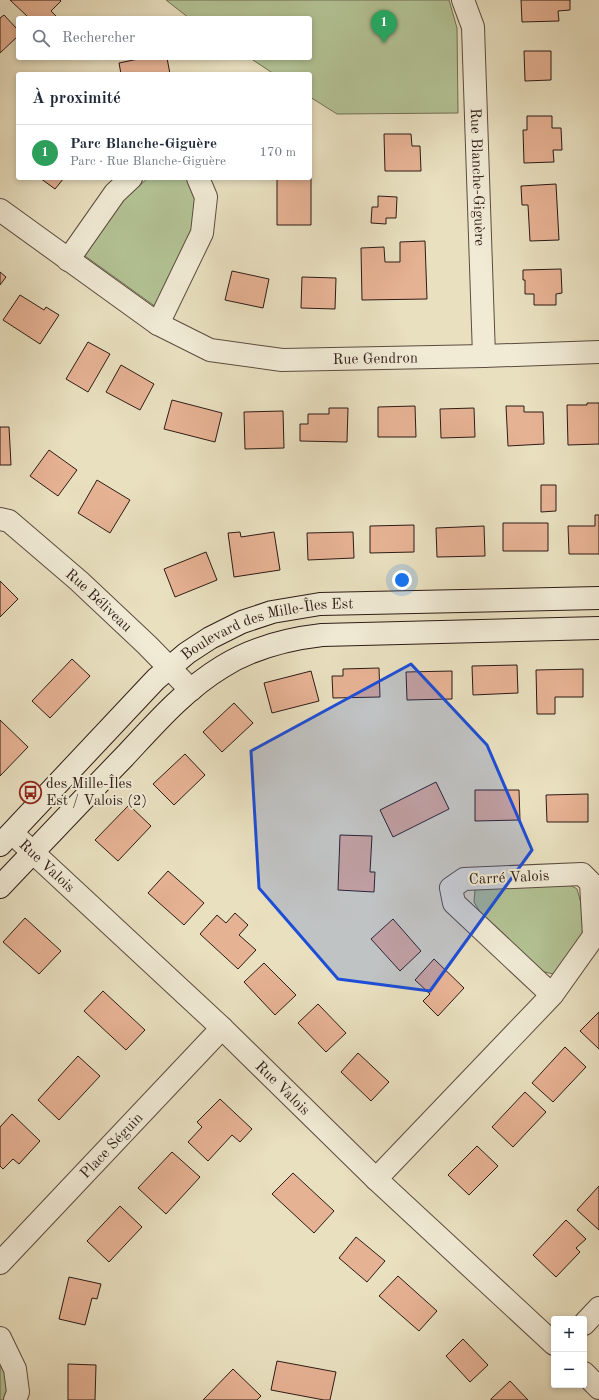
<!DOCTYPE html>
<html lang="fr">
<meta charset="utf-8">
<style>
body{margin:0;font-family:"Old Standard TT",serif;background:#f6f6f7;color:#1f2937}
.controls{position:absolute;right:12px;bottom:12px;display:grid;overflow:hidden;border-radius:4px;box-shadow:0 2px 6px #0003}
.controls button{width:36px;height:36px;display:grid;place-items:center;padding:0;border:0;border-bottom:1px solid #e0e1e3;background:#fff;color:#1f2937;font:20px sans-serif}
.you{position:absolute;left:402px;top:580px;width:14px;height:14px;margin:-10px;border:3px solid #fff;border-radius:50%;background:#1a73e8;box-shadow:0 0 0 6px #1a73e833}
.badge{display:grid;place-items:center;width:26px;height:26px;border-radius:50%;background:#db2777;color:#fff;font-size:13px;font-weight:700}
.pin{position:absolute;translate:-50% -33px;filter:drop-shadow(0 1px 2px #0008)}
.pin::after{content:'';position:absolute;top:21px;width:14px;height:12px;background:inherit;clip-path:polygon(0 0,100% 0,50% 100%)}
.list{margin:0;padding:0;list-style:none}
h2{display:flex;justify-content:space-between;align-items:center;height:52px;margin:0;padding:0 16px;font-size:17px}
h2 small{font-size:13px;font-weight:400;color:#747a83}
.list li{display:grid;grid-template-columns:26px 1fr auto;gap:12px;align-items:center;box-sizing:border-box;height:56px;padding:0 16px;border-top:1px solid #e0e1e3}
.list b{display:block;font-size:15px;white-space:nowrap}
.list p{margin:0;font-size:13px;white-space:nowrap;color:#747a83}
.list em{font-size:13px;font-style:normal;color:#747a83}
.icon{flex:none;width:22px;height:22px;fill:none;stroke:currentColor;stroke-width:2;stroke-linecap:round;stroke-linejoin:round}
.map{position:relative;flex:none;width:599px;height:1400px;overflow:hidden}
.search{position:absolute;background:#fff;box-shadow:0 2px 6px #0003;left:16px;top:16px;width:296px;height:44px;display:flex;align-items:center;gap:10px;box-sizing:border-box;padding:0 14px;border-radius:4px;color:#747a83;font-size:15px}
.panel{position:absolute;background:#fff;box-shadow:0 2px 6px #0003;left:16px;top:72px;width:296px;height:108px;border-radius:4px}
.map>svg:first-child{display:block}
.green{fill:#b3c395;stroke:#706f55}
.building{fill:#e6b294;stroke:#2d1b15}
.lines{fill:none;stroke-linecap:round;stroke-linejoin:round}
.street-casing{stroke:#5c4c40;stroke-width:24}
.secondary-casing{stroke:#2d1b15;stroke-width:24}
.street{stroke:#f1ebd6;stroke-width:22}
.secondary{stroke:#f1ebd6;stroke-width:22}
.marked{fill:#1d4ed8;fill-opacity:0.2;stroke:#1d4ed8;stroke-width:3;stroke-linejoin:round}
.labels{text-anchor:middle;stroke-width:4;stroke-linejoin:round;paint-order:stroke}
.street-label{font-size:15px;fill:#2d1b15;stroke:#f1ebd6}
.poi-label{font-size:15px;fill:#2d1b15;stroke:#f1ebd6;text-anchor:start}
</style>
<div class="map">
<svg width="599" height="1400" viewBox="0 0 599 1400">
<rect width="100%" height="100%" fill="#e9e0c0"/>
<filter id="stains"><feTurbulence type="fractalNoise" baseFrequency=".005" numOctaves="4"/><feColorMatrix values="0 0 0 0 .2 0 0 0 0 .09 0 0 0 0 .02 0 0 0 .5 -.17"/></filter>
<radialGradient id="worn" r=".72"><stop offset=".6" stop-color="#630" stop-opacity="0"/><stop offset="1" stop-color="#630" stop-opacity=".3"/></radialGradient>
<path class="green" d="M 166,0 L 449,0 L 457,28 L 458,113 L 337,114 L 310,97 L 310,74 L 274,74 L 250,58 L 310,58 L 310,18 L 189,18 Z
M 148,178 L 189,178 L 197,200 L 193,233 L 156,307 L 85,256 L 122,201 Z
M 567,883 L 577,889 L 581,903 L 583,928 L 580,944 L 562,969 L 553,974 L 541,971 L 483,917 L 474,902 L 475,889 Z
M 0,1355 L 11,1374 L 9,1400 L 0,1400 Z"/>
<path class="building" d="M 10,0 L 60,0 L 61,1 L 51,11 L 57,17 L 55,18 L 29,18 Z
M 521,0 L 570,0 L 570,10 L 558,11 L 559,21 L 522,22 Z
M 4,15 L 18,30 L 18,36 L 0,53 L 0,18 Z
M 524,51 L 551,51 L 551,80 L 525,81 Z
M 143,58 L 167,58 L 170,74 L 121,74 L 119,63 Z
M 527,116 L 552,116 L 552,128 L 561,128 L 562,150 L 553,150 L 554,162 L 524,163 L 523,130 L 527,130 Z
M 384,134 L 411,134 L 412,146 L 420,146 L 421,171 L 385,171 Z
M 310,167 L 311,167 L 311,225 L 277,225 L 277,178 L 310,178 Z
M 40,178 L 64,178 L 55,189 Z
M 556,184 L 559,240 L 530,241 L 528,205 L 522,205 L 521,186 Z
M 378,196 L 397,197 L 396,218 L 386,218 L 386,224 L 371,223 L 372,207 L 378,207 Z
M 425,241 L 427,299 L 362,300 L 361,248 L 384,247 L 385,262 L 400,262 L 400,242 Z
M 561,269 L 562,293 L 556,294 L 556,305 L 534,305 L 534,294 L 525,294 L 525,280 L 523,280 L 523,270 Z
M 232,271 L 269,279 L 263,308 L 225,300 Z
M 0,272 L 6,277 L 0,285 Z
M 302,277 L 336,278 L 335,309 L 301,308 Z
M 20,295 L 44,310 L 46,307 L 59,315 L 40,344 L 3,320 Z
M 88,342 L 110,354 L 88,392 L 66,379 Z
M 121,365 L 154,384 L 140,410 L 106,392 Z
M 172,400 L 222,413 L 215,442 L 164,429 Z
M 587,403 L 599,403 L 599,444 L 568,445 L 567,405 L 587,405 Z
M 415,406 L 416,437 L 378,437 L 378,407 Z
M 506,406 L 524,406 L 524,412 L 543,412 L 544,444 L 508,446 Z
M 329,408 L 348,408 L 347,442 L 300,441 L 300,424 L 308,424 L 308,414 L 329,414 Z
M 474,408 L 475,437 L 441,438 L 440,409 Z
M 283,411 L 284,448 L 245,449 L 244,412 Z
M 0,427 L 9,427 L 11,465 L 0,465 Z
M 49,450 L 77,470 L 58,496 L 30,476 Z
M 97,480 L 130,500 L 110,533 L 78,513 Z
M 541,485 L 556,485 L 556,511 L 541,512 Z
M 595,515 L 599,515 L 599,554 L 569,554 L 568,526 L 595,526 Z
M 503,523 L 548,523 L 548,551 L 503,551 Z
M 414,525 L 414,552 L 370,553 L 370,526 Z
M 484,526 L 485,556 L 437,557 L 436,528 Z
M 240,532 L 241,537 L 274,532 L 280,570 L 234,577 L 228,533 Z
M 353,532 L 354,558 L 308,560 L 307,533 Z
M 206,552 L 217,580 L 175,597 L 164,569 Z
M 0,581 L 18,599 L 0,617 Z
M 72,659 L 90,676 L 50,718 L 32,701 Z
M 517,665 L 518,693 L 473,695 L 472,666 Z
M 379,668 L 380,697 L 333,698 L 332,676 L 343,676 L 343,669 Z
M 583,669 L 583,697 L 555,697 L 555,714 L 537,714 L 536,670 Z
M 311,671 L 319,701 L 272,713 L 264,683 Z
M 452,671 L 452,699 L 407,700 L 406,672 Z
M 234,703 L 253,723 L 222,752 L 203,732 Z
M 0,720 L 28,747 L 0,776 Z
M 185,754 L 205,775 L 174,805 L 153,784 Z
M 436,782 L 449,809 L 393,837 L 380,810 Z
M 475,790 L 519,790 L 520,820 L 475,821 Z
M 588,794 L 588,822 L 547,822 L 546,795 Z
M 129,805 L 151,826 L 118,861 L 95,840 Z
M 340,835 L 372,836 L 370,872 L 375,872 L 374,892 L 338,890 Z
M 168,871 L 204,903 L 184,925 L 148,893 Z
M 235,913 L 248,925 L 239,935 L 256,950 L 238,969 L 200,934 L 217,915 L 226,923 Z
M 25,918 L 61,951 L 39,974 L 3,942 Z
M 393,919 L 421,951 L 400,971 L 371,939 Z
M 434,959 L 464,988 L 438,1016 L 423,1001 L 430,994 L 415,980 Z
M 264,963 L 296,995 L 275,1015 L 244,982 Z
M 103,991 L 145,1030 L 126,1050 L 84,1011 Z
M 318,1004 L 346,1033 L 326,1052 L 298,1023 Z
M 599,1012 L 599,1049 L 580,1031 Z
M 565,1047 L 586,1067 L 553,1102 L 532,1083 Z
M 358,1053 L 389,1082 L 371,1101 L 341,1072 Z
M 78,1056 L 100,1076 L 59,1120 L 38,1100 Z
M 525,1092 L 546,1112 L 513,1147 L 492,1127 Z
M 220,1099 L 252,1129 L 240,1142 L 232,1135 L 208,1161 L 188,1142 L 202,1127 L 197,1122 Z
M 12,1114 L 40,1141 L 19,1164 L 13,1159 L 3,1169 L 0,1166 L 0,1127 Z
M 477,1146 L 498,1166 L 469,1195 L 448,1175 Z
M 172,1152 L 200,1177 L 166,1214 L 138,1188 Z
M 293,1173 L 334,1211 L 314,1233 L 272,1194 Z
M 599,1186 L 599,1230 L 577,1210 Z
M 120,1206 L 142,1227 L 109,1262 L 87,1241 Z
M 566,1220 L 586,1239 L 576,1248 L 580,1252 L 556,1277 L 533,1255 Z
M 356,1237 L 385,1261 L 367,1282 L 339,1258 Z
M 398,1276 L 437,1311 L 419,1331 L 379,1296 Z
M 69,1277 L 101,1284 L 97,1299 L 92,1298 L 85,1325 L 59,1319 Z
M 463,1339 L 488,1365 L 470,1382 L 446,1356 Z
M 277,1361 L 336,1372 L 330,1400 L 324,1400 L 271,1390 Z
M 68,1364 L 96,1365 L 95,1400 L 68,1400 Z
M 233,1369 L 261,1396 L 257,1400 L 203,1400 Z
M 510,1381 L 528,1400 L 491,1400 L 491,1399 Z"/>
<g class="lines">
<defs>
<g id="street">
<path id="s1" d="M 463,0 L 473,27 L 484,356"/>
<path id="s2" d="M 0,210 L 158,324 L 210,350 L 282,360 L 484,356 L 599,352"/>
<path d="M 68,260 L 115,193 L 131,178"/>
<path d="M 158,324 L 202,233 L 206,197 L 198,178"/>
<path id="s3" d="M 0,519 L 9,521 L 79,581 L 147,645 L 191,690"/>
<path id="s4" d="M 12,833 L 222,1028 L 376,1179 L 554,1344"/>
<path d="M 376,1179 L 552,995 L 594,936 L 591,883 L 582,874 L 464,879 L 451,888 L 454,903 L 552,995"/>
<path id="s5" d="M 0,1263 L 222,1028"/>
<path d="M 584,1324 L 599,1308"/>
<path d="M 0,1338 L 15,1369 L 18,1392 L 15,1400"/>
<path d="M 584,1373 L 599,1388"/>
</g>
<g id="secondary">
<path id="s6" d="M 0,845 L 156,679 L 187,653 L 210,638 L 242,622 L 272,612 L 320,604 L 599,598"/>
<path d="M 0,887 C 41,844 82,800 124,757 C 154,725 184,690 222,667 C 252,648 287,639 322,635 L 599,628"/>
</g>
</defs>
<use href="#street" class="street-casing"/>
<use href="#secondary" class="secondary-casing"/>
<use href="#street" class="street"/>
<use href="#secondary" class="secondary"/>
</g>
<path class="marked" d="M 411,664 L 487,745 L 532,850 L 430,991 L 338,979 L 259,888 L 251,751 Z"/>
<defs>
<symbol id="bus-ring" viewBox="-11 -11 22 22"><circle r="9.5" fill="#f1ebd6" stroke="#8f2418" stroke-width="1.5"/><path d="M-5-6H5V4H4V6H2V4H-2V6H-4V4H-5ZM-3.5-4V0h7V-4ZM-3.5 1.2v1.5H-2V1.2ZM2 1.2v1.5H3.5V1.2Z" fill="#8f2418"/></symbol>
</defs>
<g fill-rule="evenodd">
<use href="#bus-ring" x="18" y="780" width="25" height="25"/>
</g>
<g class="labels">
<g class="street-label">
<text dy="5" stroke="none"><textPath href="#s1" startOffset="179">Rue Blanche-Giguère</textPath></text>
<text dy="5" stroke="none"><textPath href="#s2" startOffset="419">Rue Gendron</textPath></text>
<text dy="5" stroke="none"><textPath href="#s3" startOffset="129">Rue Béliveau</textPath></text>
<text dy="5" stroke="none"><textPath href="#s6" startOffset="354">Boulevard des Mille-Îles Est</textPath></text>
<text dy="5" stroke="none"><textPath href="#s4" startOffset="48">Rue Valois</textPath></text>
<text transform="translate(509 877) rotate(-3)" y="5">Carré Valois</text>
<text dy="5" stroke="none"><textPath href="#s4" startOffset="372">Rue Valois</textPath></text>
<text dy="5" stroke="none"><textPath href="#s5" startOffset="162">Place Séguin</textPath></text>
</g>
<g class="poi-label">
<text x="46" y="788">des Mille-Îles<tspan x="46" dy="17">Est / Valois (2)</tspan></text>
</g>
</g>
<rect width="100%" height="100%" filter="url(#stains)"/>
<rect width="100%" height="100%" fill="url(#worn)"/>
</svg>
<div class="controls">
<button>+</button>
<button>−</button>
</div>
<div class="you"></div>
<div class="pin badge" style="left:384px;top:43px;background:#2e9e5b">1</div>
<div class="search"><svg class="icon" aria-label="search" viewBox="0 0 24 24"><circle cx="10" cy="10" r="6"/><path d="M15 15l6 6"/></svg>Rechercher</div>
<section class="panel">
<h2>À proximité<small></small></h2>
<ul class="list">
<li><span class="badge" style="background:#2e9e5b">1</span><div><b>Parc Blanche-Giguère</b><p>Parc · Rue Blanche-Giguère</p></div><em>170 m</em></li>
</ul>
</section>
</div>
